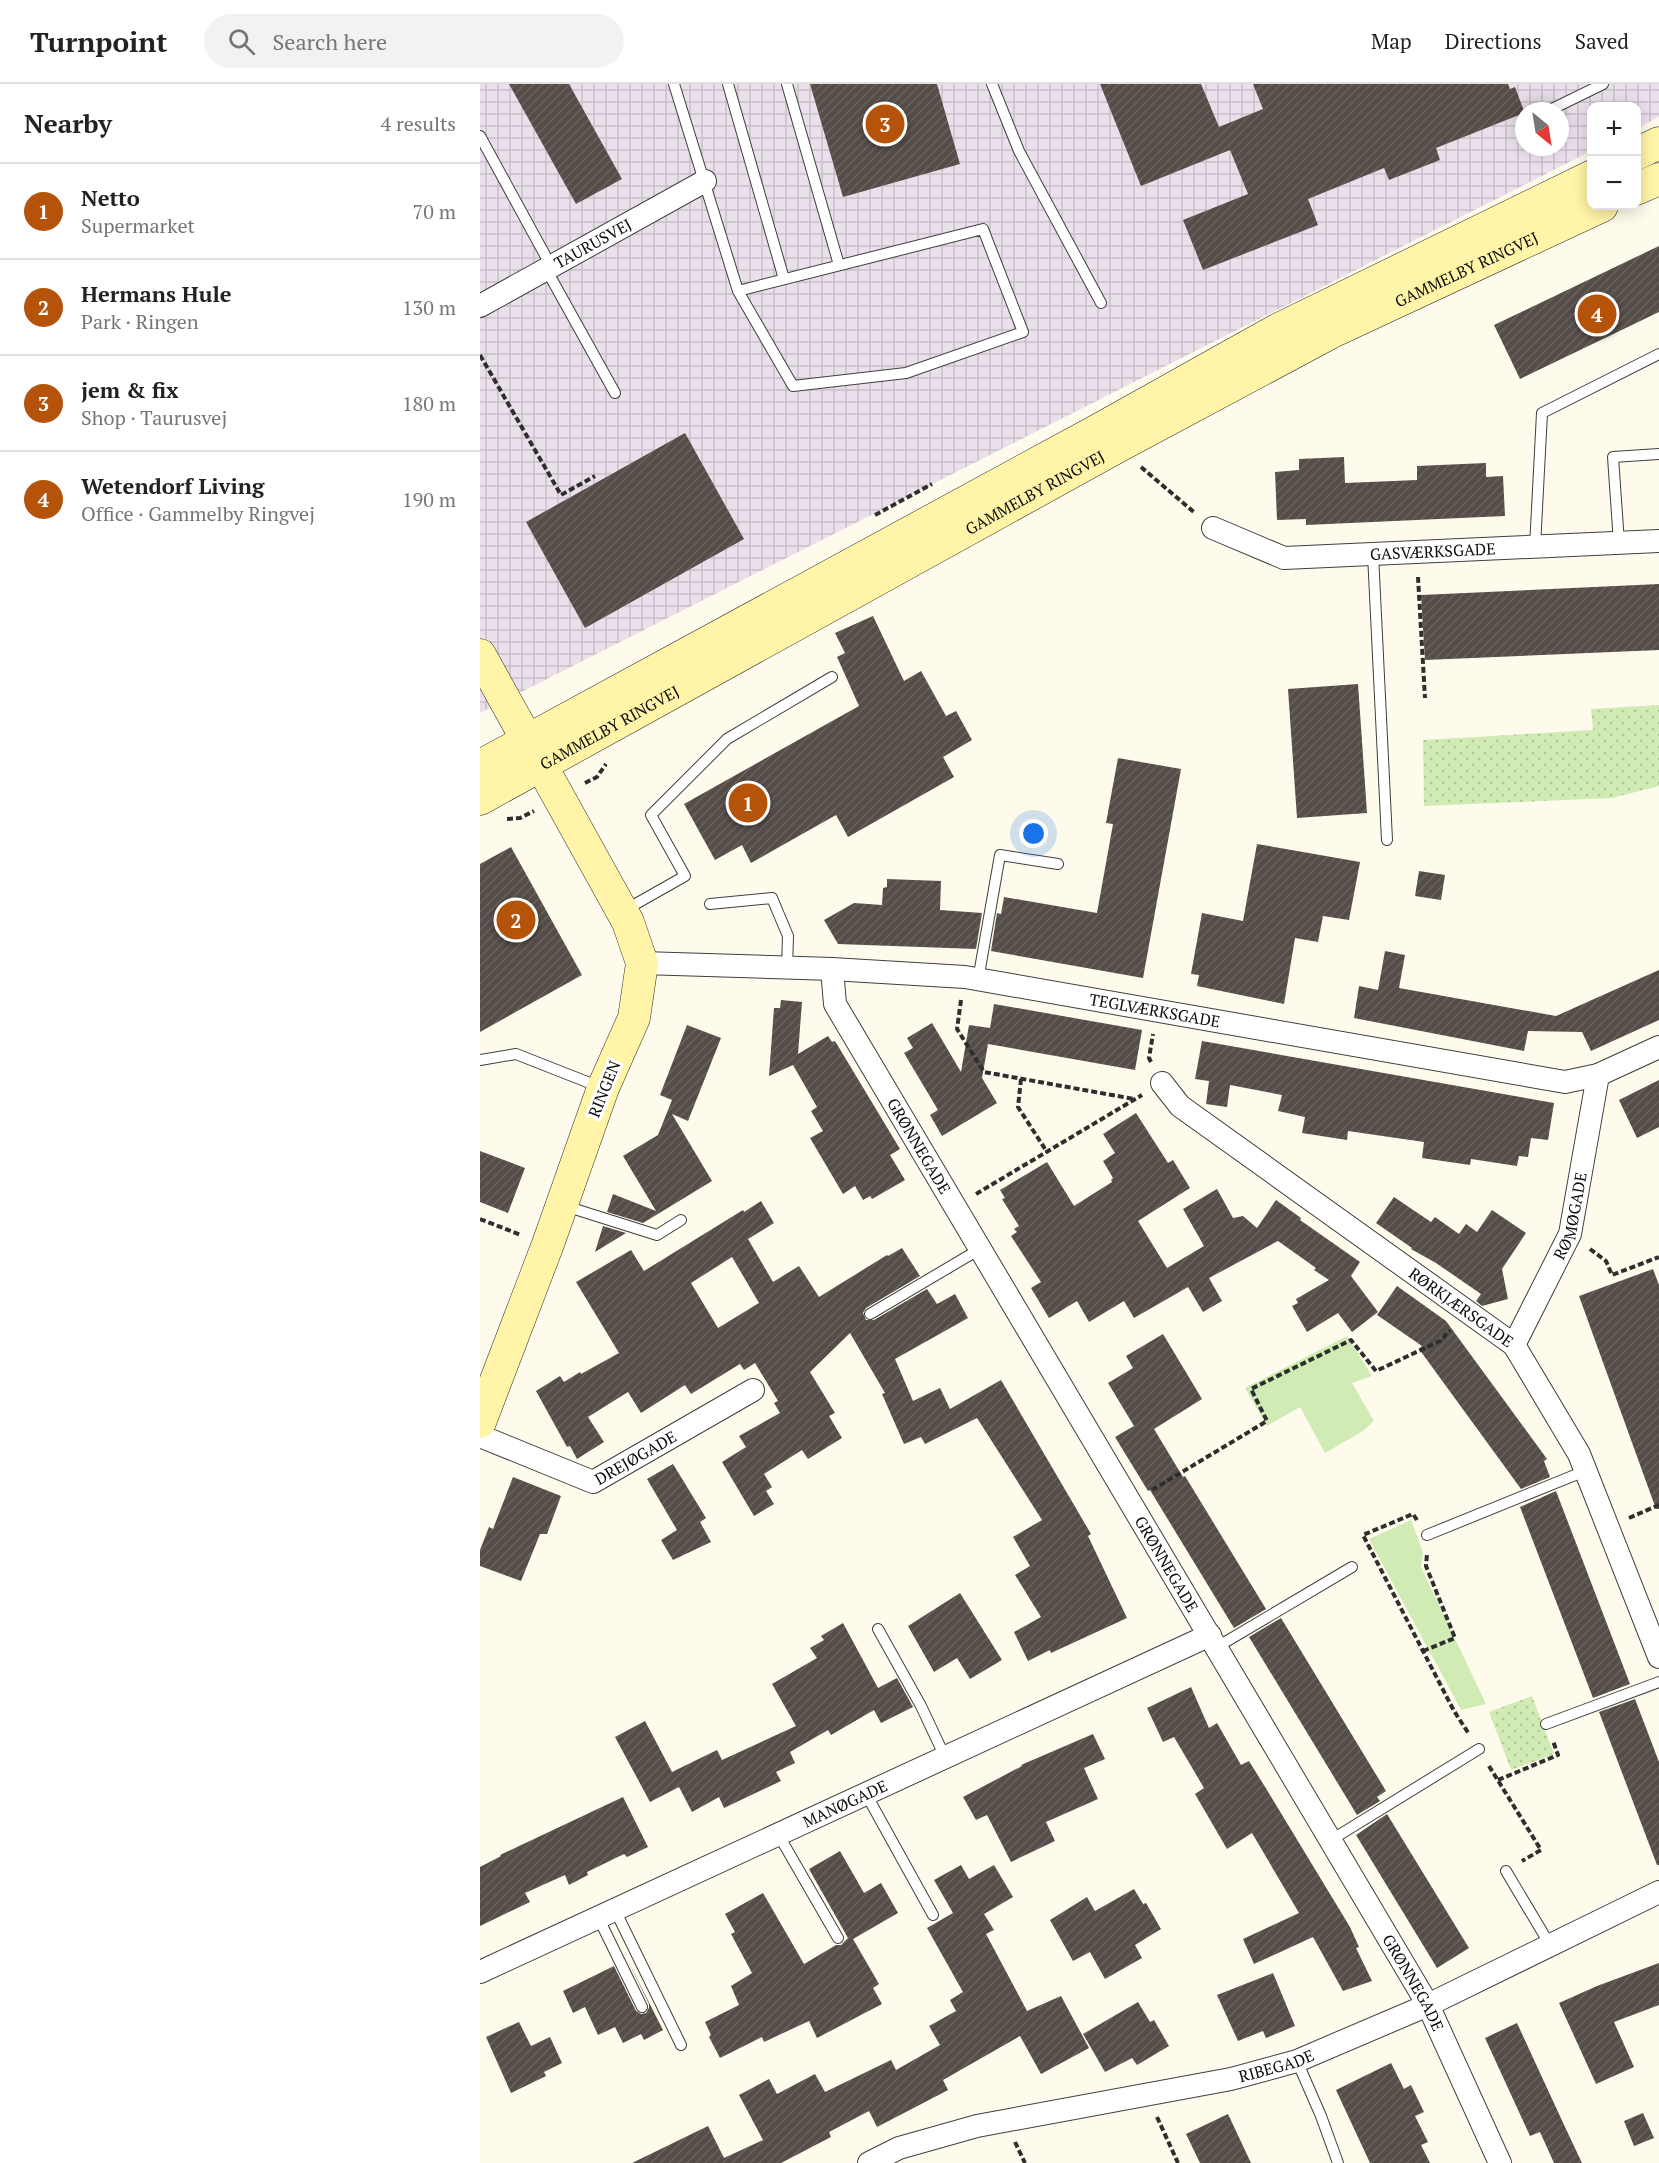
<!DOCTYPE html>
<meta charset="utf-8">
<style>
body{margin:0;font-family:"PT Serif",serif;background:#f2f2f2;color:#222}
.controls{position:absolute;right:18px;top:18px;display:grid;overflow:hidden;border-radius:12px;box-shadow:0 3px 15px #0003}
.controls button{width:54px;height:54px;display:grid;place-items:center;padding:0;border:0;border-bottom:2px solid #e0e0e0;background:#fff;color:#222;font:30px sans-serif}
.compass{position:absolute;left:1035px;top:18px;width:54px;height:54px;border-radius:50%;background:#fff;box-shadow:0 3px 15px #0003;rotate:150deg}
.you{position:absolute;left:554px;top:750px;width:21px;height:21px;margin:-15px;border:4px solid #fff;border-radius:50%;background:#1a73e8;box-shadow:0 0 0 9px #1a73e833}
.badge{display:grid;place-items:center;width:39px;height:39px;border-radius:50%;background:#b45309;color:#fff;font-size:20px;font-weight:700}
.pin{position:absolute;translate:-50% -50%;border:3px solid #fff;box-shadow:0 2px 6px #0006}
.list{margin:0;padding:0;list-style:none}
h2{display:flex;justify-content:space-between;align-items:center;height:78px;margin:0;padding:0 24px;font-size:26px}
h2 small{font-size:20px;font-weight:400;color:#767676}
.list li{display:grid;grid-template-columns:39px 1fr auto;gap:18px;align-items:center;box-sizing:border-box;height:96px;padding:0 24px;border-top:2px solid #e0e0e0}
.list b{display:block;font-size:22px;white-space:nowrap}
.list p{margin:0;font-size:20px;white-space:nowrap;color:#767676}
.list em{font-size:20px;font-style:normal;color:#767676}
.icon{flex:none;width:33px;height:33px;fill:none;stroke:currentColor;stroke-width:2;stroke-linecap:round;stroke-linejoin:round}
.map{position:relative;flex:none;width:1179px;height:2079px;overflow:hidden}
header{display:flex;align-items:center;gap:36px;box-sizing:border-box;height:84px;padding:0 30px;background:#fff;border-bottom:2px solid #e0e0e0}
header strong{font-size:28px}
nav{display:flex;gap:33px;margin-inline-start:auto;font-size:21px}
.search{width:420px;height:54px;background:#f2f2f2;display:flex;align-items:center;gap:15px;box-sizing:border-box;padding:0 21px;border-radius:33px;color:#767676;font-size:22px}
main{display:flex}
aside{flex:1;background:#fff}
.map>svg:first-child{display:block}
.industrial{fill:url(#industrial-grid);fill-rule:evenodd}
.grass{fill:#d1ebb4}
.park{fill:url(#park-dots)}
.building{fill:url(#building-hatch);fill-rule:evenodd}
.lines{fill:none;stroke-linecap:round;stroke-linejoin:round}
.lane-casing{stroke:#3f3f3f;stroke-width:12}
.street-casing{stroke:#3f3f3f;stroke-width:24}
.secondary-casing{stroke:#2e2e2e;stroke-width:33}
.path{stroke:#2e2e2e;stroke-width:4;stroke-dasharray:6 3;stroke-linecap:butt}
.lane{stroke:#fff;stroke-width:10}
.street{stroke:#fff;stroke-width:22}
.secondary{stroke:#fff4a7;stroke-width:32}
.labels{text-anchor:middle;stroke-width:6;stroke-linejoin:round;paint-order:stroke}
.street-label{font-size:16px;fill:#0c0c0c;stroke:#fff}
</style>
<header>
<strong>Turnpoint</strong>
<div class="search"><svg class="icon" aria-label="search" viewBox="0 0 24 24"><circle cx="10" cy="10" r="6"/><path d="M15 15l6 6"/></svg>Search here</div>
<nav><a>Map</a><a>Directions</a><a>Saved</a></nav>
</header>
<main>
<aside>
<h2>Nearby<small>4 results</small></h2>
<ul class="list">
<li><span class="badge">1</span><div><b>Netto</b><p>Supermarket</p></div><em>70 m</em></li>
<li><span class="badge">2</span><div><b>Hermans Hule</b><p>Park · Ringen</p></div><em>130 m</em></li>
<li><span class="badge">3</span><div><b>jem &amp; fix</b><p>Shop · Taurusvej</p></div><em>180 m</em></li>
<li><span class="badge">4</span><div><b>Wetendorf Living</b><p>Office · Gammelby Ringvej</p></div><em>190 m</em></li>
</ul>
</aside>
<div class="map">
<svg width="1179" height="2079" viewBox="0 0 1179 2079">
<defs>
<pattern id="industrial-grid" width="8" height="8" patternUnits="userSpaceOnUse" patternTransform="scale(1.5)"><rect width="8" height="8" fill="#eae0ec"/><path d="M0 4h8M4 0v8" fill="none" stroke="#c8bfc9"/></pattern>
<pattern id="park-dots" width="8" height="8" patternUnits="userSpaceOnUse" patternTransform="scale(1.5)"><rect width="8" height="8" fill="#d1ebb4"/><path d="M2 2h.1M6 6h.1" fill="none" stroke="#b2c89a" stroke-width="1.8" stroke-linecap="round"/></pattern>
<pattern id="building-hatch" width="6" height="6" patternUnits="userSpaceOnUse" patternTransform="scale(1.5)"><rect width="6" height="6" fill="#554d48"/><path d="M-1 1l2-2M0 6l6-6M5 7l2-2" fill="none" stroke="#68625e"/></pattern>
</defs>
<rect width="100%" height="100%" fill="#fffbec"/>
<path class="industrial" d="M 0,0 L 1179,0 L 1179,33 L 1157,44 L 1156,22 L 1112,22 L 1111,67 L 0,629 ZM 1044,27 L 1080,27 L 1080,63 L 1044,63 Z"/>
<path class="grass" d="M 867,1252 L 892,1292 L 872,1299 L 894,1337 L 883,1347 L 845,1369 L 820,1323 L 787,1342 L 765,1304 Z
M 931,1436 L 943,1468 L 941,1483 L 1006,1620 L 981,1626 L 889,1455 Z"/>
<path class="park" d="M 1179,621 L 1179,702 L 1132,714 L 944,722 L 943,656 L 1113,646 L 1111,625 Z
M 1052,1612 L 1074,1670 L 1031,1686 L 1009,1628 Z"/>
<path class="building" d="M 29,0 L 89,0 L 142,95 L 96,120 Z
M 330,0 L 457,0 L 480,80 L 363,113 Z
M 620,0 L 721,0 L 739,43 L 783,25 L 773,0 L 1028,0 L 1030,5 L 1035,3 L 1044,27 L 1044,29 L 956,64 L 960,76 L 909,96 L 904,84 L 828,115 L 838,141 L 723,186 L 703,136 L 768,110 L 750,66 L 661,102 Z
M 1179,162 L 1179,228 L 1040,295 L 1014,241 Z
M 205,349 L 264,455 L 105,544 L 46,438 Z
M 864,373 L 865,399 L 937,396 L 937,382 L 1006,379 L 1006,393 L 1023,392 L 1025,432 L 826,441 L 826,435 L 797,436 L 795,388 L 819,386 L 819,375 Z
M 1179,500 L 1179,566 L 945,576 L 941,511 Z
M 393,532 L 424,597 L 441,587 L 466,632 L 476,627 L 492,656 L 463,673 L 474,693 L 368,753 L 356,731 L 271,779 L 262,761 L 235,776 L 204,720 L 379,622 L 357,573 L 365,569 L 355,549 Z
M 878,600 L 887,729 L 817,734 L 808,605 Z
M 638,674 L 701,685 L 663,894 L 511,867 L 517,829 L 521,830 L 524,813 L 617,829 L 633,740 L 626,739 Z
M 777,760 L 880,778 L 869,836 L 843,832 L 838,858 L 815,854 L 804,920 L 717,902 L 719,891 L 711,890 L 722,829 L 763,837 Z
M 31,763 L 102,891 L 0,948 L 0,780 Z
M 939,787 L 965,791 L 961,816 L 935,812 Z
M 407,795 L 461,797 L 460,826 L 502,829 L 496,865 L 358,860 L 344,836 L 374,819 L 402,821 L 403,804 L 407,803 Z
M 905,867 L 925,871 L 919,904 L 1076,932 L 1179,886 L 1179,936 L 1111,967 L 1102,948 L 1048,947 L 1044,967 L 874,934 L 879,902 L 898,906 Z
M 301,916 L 322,918 L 318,970 L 348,952 L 352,958 L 355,957 L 420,1065 L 410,1071 L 425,1096 L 392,1115 L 390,1112 L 383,1116 L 375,1102 L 363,1110 L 330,1054 L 343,1047 L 331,1027 L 337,1023 L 313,981 L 289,992 L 294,924 L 300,924 Z
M 514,920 L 662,946 L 655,986 L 508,960 L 502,994 L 517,1019 L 462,1052 L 450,1031 L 458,1026 L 424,969 L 433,964 L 427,954 L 452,939 L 481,988 L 489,941 L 510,944 Z
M 207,941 L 241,954 L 208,1037 L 192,1030 L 232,1097 L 163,1139 L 127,1128 L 133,1110 L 176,1127 L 143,1072 L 178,1051 L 192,1016 L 180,1011 Z
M 722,957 L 1074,1019 L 1068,1056 L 1051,1054 L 1048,1073 L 1039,1072 L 1037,1082 L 991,1075 L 990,1081 L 942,1074 L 944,1058 L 868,1047 L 867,1056 L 822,1049 L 825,1033 L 798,1027 L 802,1011 L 750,1001 L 747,1023 L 726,1020 L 729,997 L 715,995 Z
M 1179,996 L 1179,1043 L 1157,1054 L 1139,1016 Z
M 656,1029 L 688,1079 L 693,1076 L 710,1104 L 658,1137 L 687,1184 L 724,1162 L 703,1125 L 737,1105 L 753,1134 L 763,1132 L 777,1144 L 796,1116 L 821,1134 L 820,1136 L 880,1178 L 871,1192 L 898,1228 L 872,1248 L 858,1229 L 827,1248 L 812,1222 L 818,1219 L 816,1215 L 849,1196 L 834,1186 L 836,1184 L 798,1157 L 729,1194 L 742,1217 L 723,1228 L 708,1203 L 654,1234 L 644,1217 L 609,1238 L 597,1217 L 569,1234 L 551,1204 L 561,1198 L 531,1152 L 537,1148 L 534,1145 L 539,1142 L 522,1115 L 525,1114 L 520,1106 L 567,1078 L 594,1122 L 632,1098 L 631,1096 L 633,1094 L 623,1077 L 635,1069 L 623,1050 Z
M 0,1067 L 45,1084 L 28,1129 L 0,1118 Z
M 914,1113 L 951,1138 L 955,1133 L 979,1150 L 986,1140 L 997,1148 L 1012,1126 L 1046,1149 L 1022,1185 L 1028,1215 L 1002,1222 L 996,1217 L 1001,1210 L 956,1179 L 931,1165 L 932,1164 L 896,1139 Z
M 281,1117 L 294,1139 L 268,1155 L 293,1198 L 319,1182 L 339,1213 L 407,1171 L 408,1172 L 422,1164 L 440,1192 L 386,1224 L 383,1229 L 386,1236 L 394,1236 L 447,1205 L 457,1220 L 475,1210 L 488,1234 L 415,1275 L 433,1317 L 460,1304 L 470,1325 L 521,1296 L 611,1450 L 608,1452 L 647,1534 L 571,1569 L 570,1566 L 548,1577 L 534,1548 L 561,1533 L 535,1491 L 550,1482 L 533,1453 L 562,1436 L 497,1334 L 445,1360 L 441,1353 L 424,1360 L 402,1310 L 405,1309 L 370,1249 L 330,1288 L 355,1329 L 349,1332 L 362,1354 L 328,1375 L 322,1366 L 284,1390 L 292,1403 L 286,1407 L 294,1420 L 274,1432 L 242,1378 L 266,1363 L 259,1352 L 300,1329 L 294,1319 L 298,1317 L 275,1279 L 264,1286 L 260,1280 L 211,1310 L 205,1301 L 161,1329 L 148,1308 L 108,1333 L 124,1358 L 97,1375 L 90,1362 L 87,1363 L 56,1307 L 80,1292 L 84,1298 L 100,1288 L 101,1290 L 139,1269 L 96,1198 L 151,1166 L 164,1187 L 263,1126 L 264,1128 ZM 252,1173 L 279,1219 L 238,1244 L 211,1199 Z
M 123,1142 L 146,1149 L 115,1168 Z
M 1173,1185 L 1179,1201 L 1179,1425 L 1176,1425 L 1099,1212 Z
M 917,1202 L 966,1237 L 1067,1375 L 1064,1377 L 1070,1393 L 1041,1405 L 939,1265 L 942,1262 L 897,1231 Z
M 683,1250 L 722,1315 L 674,1345 L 703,1393 L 705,1392 L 786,1525 L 754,1544 L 670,1406 L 668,1407 L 635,1353 L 654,1342 L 628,1299 L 653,1284 L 646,1272 Z
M 193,1380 L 226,1434 L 220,1438 L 231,1458 L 193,1476 L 181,1456 L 197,1446 L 167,1395 Z
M 33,1393 L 81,1412 L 67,1450 L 60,1450 L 41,1497 L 0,1482 L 0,1466 L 9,1443 L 13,1445 Z
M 1076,1407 L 1150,1600 L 1113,1614 L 1040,1423 Z
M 480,1509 L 522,1576 L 490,1595 L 477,1574 L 454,1588 L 428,1542 Z
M 801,1534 L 906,1707 L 897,1713 L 900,1717 L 877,1731 L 769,1553 Z
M 363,1539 L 398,1604 L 417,1594 L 433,1623 L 401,1639 L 394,1626 L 351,1651 L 348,1646 L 310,1668 L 315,1679 L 296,1688 L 301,1697 L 244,1724 L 239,1713 L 212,1728 L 199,1703 L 170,1718 L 135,1653 L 165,1637 L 192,1688 L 237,1666 L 242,1676 L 316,1642 L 292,1600 L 337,1574 L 330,1564 L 344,1556 L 341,1552 Z
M 711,1603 L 729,1644 L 737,1639 L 761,1681 L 769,1677 L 787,1706 L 870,1843 L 879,1863 L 876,1864 L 892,1897 L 863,1907 L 833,1853 L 774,1880 L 763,1855 L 819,1829 L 772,1749 L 747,1765 L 715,1710 L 724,1704 L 694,1653 L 683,1658 L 667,1624 Z
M 1155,1615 L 1179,1678 L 1179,1781 L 1177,1781 L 1119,1628 Z
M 613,1650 L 625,1675 L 604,1684 L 618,1715 L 566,1738 L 575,1757 L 531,1778 L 507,1731 L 496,1736 L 483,1713 L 542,1682 L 541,1681 Z
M 143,1713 L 168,1763 L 147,1773 L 144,1770 L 107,1788 L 108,1791 L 89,1801 L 85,1791 L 45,1809 L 50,1818 L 0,1842 L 0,1783 L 21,1772 L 20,1771 Z
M 907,1730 L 989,1864 L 957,1884 L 876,1751 Z
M 360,1767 L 384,1809 L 401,1799 L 418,1829 L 373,1855 L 399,1900 L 393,1904 L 402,1920 L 337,1954 L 329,1937 L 284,1958 L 282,1953 L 240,1974 L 229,1953 L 231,1951 L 225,1938 L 259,1921 L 251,1902 L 272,1889 L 251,1850 L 255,1848 L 245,1830 L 283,1809 L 324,1880 L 356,1861 L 361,1861 L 368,1854 L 329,1785 Z
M 481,1781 L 489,1795 L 514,1781 L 533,1813 L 504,1830 L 514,1846 L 506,1850 L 547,1927 L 581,1912 L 609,1964 L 561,1990 L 540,1952 L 463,1996 L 468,2006 L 449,2016 L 397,2043 L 389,2027 L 349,2048 L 351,2053 L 301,2079 L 152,2079 L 228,2042 L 244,2074 L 283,2056 L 259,2011 L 289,1995 L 297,2010 L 335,1990 L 345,2008 L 411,1976 L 416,1986 L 460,1961 L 449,1942 L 476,1927 L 470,1916 L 483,1908 L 447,1844 L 473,1829 L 454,1796 Z
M 654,1805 L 663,1820 L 666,1819 L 681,1845 L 655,1861 L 662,1874 L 625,1895 L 610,1868 L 593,1877 L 570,1836 L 607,1813 L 615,1827 Z
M 147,1875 L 183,1946 L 164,1956 L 161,1950 L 143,1959 L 135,1943 L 118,1951 L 105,1923 L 93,1929 L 83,1907 L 134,1882 L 156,1927 L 161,1930 L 166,1929 L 169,1924 L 169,1920 Z
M 1179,1879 L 1179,1921 L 1134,1938 L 1154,1983 L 1116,2000 L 1079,1919 L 1117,1902 Z
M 793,1889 L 815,1942 L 786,1954 L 783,1947 L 758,1957 L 737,1911 Z
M 658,1918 L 670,1938 L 674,1936 L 689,1962 L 657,1981 L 652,1974 L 625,1988 L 603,1950 Z
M 39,1938 L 51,1962 L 70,1953 L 82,1979 L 64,1988 L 66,1992 L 31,2009 L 6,1953 Z
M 1037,1939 L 1085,2043 L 1102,2079 L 1074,2079 L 1060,2048 L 1050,2052 L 1005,1954 Z
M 911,1979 L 924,2005 L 931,2001 L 944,2028 L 935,2032 L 948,2058 L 941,2061 L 950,2079 L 890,2079 L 856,2006 Z
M 1163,2029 L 1174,2054 L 1154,2062 L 1144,2037 Z
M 748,2030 L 771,2079 L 720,2079 L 706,2050 Z"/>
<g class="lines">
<defs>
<path id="lane" d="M 194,0 L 258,207 L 313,302 L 426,289 L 543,248 L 503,145 L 258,207
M 248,0 L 304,195
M 307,0 L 359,181
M 512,0 L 539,67 L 621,219
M 1068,27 L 1123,0
M 0,52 L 71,182
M 66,185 L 135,309
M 1139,459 L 1133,373 L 1179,370
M 1055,463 L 1062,329 L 1179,270
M 893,470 L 907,756
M 230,820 L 292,814 L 308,852 L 307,883
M 145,826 L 205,792 L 171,731 L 247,655 L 352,593
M 498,896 L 520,771 L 578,780
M 0,976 L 36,970 L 120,1003
M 85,1122 L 177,1151 L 201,1136
M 390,1230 L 500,1165
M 947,1451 L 1105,1387
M 398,1545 L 441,1622 L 465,1673
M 737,1563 L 872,1483
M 1066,1640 L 1179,1598
M 386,1710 L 453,1831
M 298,1750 L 358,1854
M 851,1756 L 999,1665
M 1026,1787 L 1070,1861
M 135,1826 L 201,1961
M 118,1833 L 162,1923
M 817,1977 L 841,2032 L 858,2079"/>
<g id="street">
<path id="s1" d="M 0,222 L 225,97"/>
<path id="s2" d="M 733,444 L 804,474 L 1179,457"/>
<path id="s3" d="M 162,879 L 352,885 L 485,893 L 1085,998 L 1118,991 L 1179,963"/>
<path id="s4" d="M 352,885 L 355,920 L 948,1921 L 1020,2079"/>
<path id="s5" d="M 682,999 L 700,1022 L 1034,1261 L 1099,1370 L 1179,1573"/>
<path id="s6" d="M 1034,1261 L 1090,1150 L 1118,991"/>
<path id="s7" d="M 0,1352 L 113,1398 L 273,1306"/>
<path id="s8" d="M 0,1888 L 730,1551"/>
<path id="s9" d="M 389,2079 L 419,2064 L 497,2042 L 751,1995 L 817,1977 L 948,1921 L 1179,1808"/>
</g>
<g id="secondary">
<path d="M 1156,70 L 1179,59"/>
<path d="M 1156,105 L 1179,95"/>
<path d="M 0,571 L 148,838 L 162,879 L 154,934 L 123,1004 L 68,1160 L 0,1338"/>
<path d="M 0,682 L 618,346 L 797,246 L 1112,92"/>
<path id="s10" d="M 0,715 L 637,363 L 854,247 L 1122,122"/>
</g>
</defs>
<use href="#lane" class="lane-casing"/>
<use href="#street" class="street-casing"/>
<use href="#secondary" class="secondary-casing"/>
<path class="path" d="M 0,271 L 81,411 L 115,392
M 661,383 L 715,429
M 395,431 L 452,400
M 938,493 L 945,614
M 105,699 L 117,693 L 126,680
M 27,735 L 40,734 L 54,727
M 481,916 L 477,945 L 504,988 L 654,1015
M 671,978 L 669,974 L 673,950
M 541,995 L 538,1023 L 567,1068
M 496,1110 L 662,1011
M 0,1135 L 41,1151
M 1110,1165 L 1126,1177 L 1132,1191 L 1179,1173
M 672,1406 L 787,1337 L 771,1305 L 871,1256 L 896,1287 L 960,1257 L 970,1246
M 1149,1434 L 1179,1421
M 937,1436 L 933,1430 L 883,1451 L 974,1627 L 989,1650
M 943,1567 L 975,1554 L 946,1482 L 947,1470
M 1009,1682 L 1061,1766 L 1042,1777
M 1018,1696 L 1078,1671 L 1073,1657
M 677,2033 L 698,2079
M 535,2058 L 545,2079"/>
<use href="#lane" class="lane"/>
<use href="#street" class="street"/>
<use href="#secondary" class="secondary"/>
</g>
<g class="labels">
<g class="street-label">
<text dy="6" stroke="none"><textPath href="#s1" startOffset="129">TAURUSVEJ</textPath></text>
<text dy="6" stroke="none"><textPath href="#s10" startOffset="1120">GAMMELBY RINGVEJ</textPath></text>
<text dy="6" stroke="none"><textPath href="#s10" startOffset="634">GAMMELBY RINGVEJ</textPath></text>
<text dy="6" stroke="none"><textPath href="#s2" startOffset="226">GASVÆRKSGADE</textPath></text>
<text dy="6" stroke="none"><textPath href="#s10" startOffset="148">GAMMELBY RINGVEJ</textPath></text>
<text dy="6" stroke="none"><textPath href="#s3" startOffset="516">TEGLVÆRKSGADE</textPath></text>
<text transform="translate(124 1005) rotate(-68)" y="6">RINGEN</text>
<text dy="6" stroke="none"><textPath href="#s4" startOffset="200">GRØNNEGADE</textPath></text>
<text dy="6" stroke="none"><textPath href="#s6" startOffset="142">RØMØGADE</textPath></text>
<text dy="6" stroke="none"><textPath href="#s5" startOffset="375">RØRKJÆRSGADE</textPath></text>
<text dy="6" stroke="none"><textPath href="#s7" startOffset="171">DREJØGADE</textPath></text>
<text dy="6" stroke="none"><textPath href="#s4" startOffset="686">GRØNNEGADE</textPath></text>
<text dy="6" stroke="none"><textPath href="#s8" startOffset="402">MANØGADE</textPath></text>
<text dy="6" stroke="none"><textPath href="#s4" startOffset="1172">GRØNNEGADE</textPath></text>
<text dy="6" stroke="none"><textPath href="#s9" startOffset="420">RIBEGADE</textPath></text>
</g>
</g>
</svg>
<div class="controls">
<button>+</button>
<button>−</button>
</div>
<svg class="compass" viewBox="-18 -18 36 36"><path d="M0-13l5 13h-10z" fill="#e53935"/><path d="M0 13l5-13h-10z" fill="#767676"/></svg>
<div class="you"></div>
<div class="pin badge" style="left:268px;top:719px">1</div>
<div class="pin badge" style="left:36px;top:836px">2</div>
<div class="pin badge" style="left:405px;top:40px">3</div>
<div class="pin badge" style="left:1117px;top:230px">4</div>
</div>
</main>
